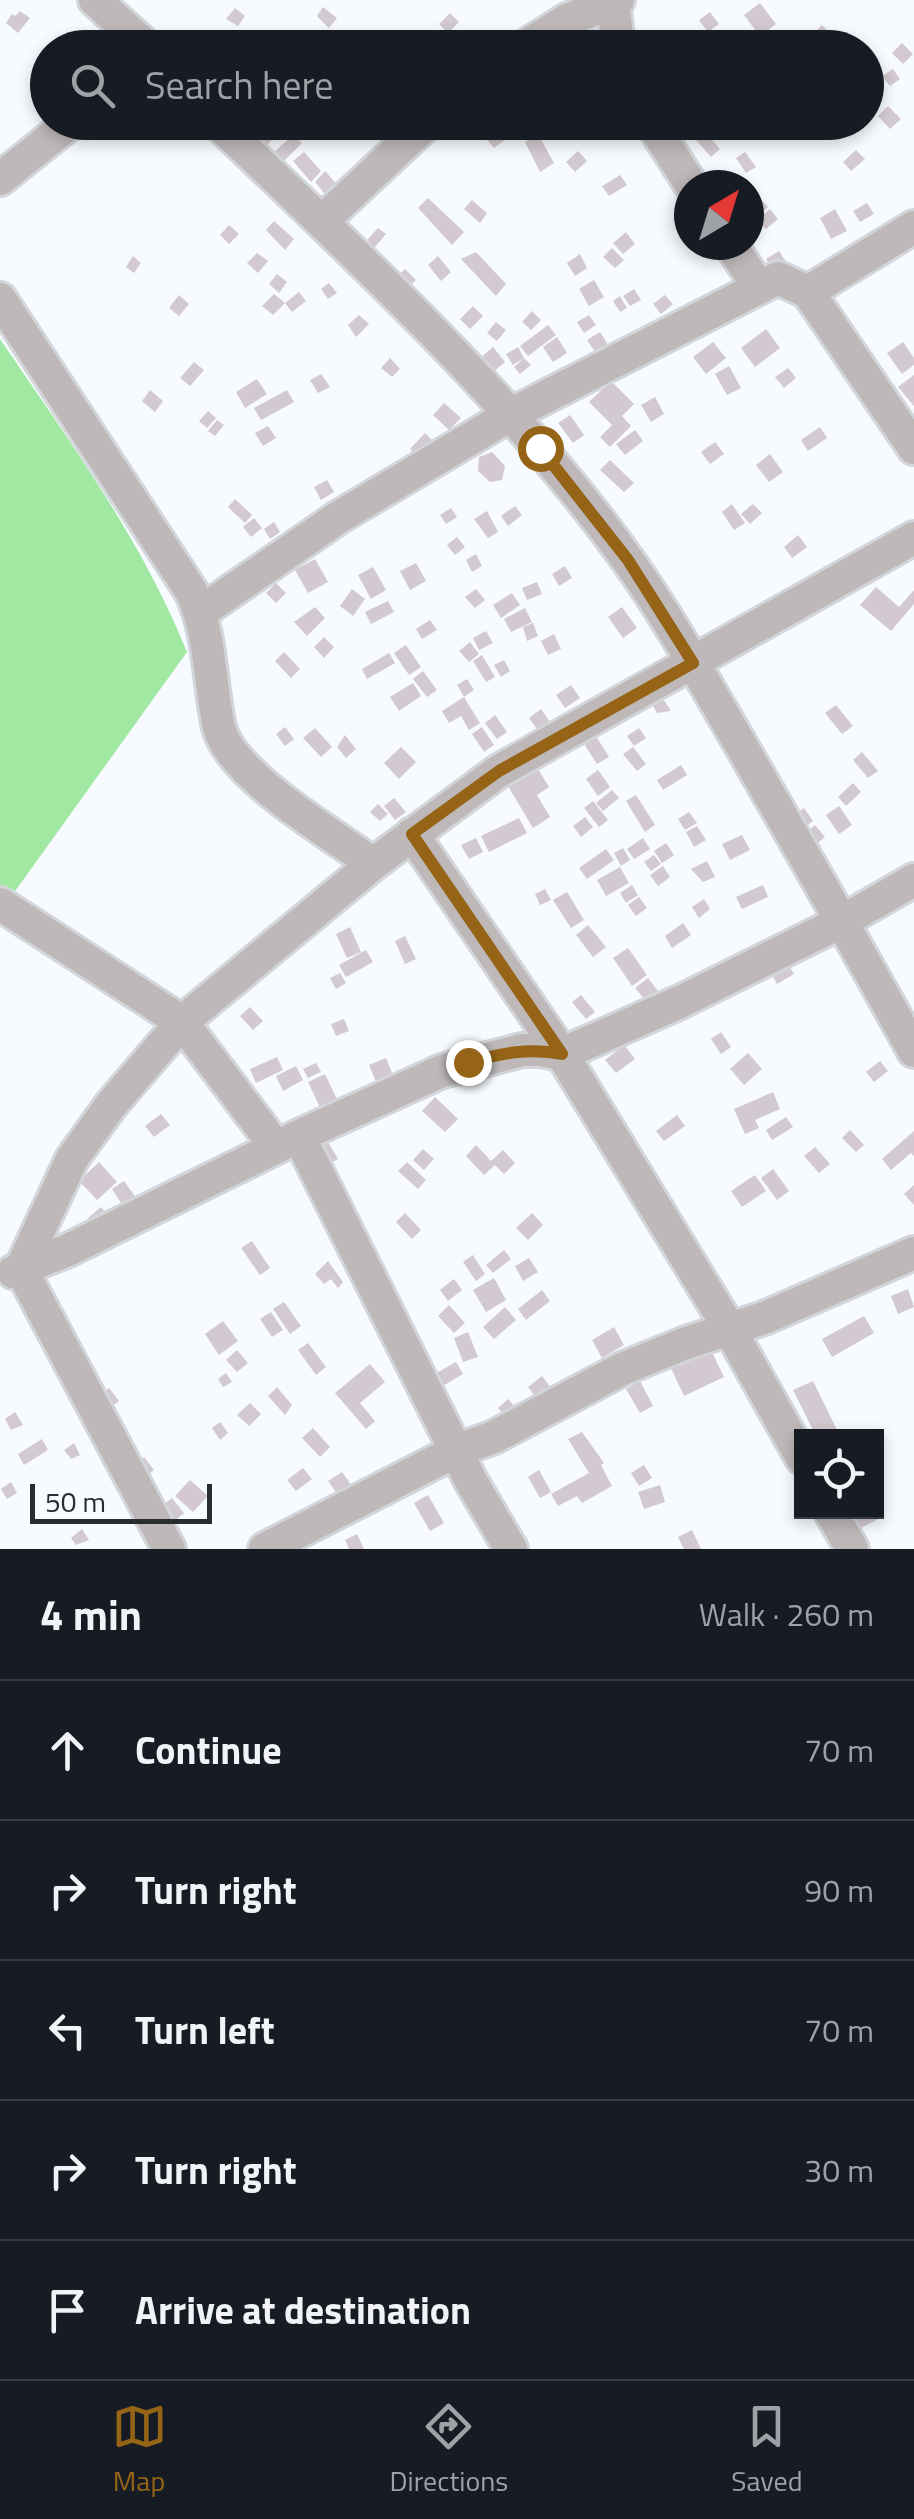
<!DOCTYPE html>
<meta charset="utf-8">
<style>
body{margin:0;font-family:"Titillium Web",sans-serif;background:#242831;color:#f1f3f6}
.controls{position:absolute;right:30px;bottom:30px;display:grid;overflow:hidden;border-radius:0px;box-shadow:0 5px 15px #0003}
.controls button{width:90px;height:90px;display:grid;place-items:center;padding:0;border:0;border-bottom:2px solid #363941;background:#171b24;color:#f1f3f6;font:50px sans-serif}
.compass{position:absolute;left:674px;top:170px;width:90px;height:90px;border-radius:50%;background:#171b24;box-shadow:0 5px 15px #0003;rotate:38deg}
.scale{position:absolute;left:30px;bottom:25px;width:182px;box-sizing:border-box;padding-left:10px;border:5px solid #2a2d30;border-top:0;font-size:28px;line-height:35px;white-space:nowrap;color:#2a2d30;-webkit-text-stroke:8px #f7fafe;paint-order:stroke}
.stop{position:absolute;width:30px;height:30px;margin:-22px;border:8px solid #956416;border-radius:50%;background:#fff}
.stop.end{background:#956416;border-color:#fff;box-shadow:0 2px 10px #0008}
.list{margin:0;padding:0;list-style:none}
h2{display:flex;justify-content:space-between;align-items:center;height:130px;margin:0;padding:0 40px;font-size:42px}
h2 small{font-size:32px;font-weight:400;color:#9ea1a6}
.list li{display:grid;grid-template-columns:65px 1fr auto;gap:30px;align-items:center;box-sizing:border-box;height:140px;padding:0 40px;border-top:2px solid #363941}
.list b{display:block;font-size:38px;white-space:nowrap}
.list em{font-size:32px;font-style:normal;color:#9ea1a6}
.icon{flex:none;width:55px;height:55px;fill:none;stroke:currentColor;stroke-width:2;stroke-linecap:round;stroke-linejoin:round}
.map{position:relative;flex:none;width:914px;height:1549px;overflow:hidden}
.search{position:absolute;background:#171b24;box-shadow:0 5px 15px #0003;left:30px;right:30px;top:30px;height:110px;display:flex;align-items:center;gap:25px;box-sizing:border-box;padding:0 35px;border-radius:55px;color:#9ea1a6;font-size:38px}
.sheet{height:830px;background:#171b24}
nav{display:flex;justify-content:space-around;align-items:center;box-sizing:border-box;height:140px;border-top:2px solid #363941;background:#171b24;font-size:28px;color:#9ea1a6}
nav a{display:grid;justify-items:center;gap:5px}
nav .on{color:#956416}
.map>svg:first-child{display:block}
.green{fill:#a1e8a3}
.building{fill:#d3c9d0}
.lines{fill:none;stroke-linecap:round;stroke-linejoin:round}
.minor-casing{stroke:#d2d5d9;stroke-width:38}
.minor{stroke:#beb8b9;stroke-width:32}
.route{stroke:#956416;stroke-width:12}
</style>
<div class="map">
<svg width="914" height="1549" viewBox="0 0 914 1549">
<rect width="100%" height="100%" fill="#f7fafe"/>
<path class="green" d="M 0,339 C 68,439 142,540 187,652 L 13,894 L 0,886 Z"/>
<path class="building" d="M 760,3 L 776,24 L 760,36 L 744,15 Z
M 323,7 L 337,18 L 329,28 L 317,16 Z
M 235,8 L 245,16 L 238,26 L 226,19 Z
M 20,11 L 30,18 L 18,33 L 6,23 L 12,14 L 15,16 Z
M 710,12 L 719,24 L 708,32 L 699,20 Z
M 450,13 L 459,22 L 448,33 L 439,24 Z
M 822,25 L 831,34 L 818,47 L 809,38 Z
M 274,34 L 285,43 L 282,48 L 264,48 Z
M 902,43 L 913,54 L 903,64 L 892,53 Z
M 893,69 L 900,79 L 890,86 L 882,76 Z
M 888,106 L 901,119 L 890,129 L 878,116 Z
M 265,122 L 280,122 L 284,126 L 261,152 L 249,143 Z
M 335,122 L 359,122 L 361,124 L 351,136 Z
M 495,123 L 507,138 L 494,148 L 482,134 Z
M 699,125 L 720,149 L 711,157 L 690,133 Z
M 538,134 L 554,163 L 540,172 L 525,142 Z
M 293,135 L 302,143 L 282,163 L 273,153 Z
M 856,150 L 865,159 L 851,171 L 843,162 Z
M 578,151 L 587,161 L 575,172 L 566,162 Z
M 304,152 L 321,171 L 311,182 L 293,161 Z
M 745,152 L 756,167 L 746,173 L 736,158 Z
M 325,171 L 340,188 L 329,199 L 315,182 Z
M 620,175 L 627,185 L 609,196 L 602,186 Z
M 759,197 L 768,207 L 756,217 L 749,205 Z
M 428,198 L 464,232 L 452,245 L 418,208 Z
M 472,200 L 487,213 L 480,223 L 464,209 Z
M 867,203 L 874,214 L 860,222 L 853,211 Z
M 770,209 L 778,219 L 766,229 L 757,220 Z
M 835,209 L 847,231 L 831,239 L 820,218 Z
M 274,221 L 294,239 L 285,250 L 266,230 Z
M 229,225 L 239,234 L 229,244 L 220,235 Z
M 378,228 L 386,234 L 367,256 L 359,249 Z
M 626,232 L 635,244 L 623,254 L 613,243 Z
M 612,248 L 624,260 L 615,268 L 603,257 Z
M 779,251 L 786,262 L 773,270 L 766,259 Z
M 476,252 L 506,284 L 496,296 L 461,259 Z
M 257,253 L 268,261 L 258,273 L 247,263 Z
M 580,254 L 587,268 L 575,276 L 567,263 Z
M 133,256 L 141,263 L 134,273 L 126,267 Z
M 438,256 L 451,272 L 441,281 L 428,265 Z
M 405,269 L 416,280 L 397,298 L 386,287 Z
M 277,274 L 287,282 L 279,293 L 269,284 Z
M 594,280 L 604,297 L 589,306 L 579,289 Z
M 329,283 L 337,293 L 328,299 L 321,289 Z
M 634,289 L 641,300 L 630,306 L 623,296 Z
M 299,292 L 306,301 L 292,312 L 285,303 Z
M 274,294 L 285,303 L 273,315 L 262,306 Z
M 179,295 L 189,304 L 179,316 L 169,308 Z
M 665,295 L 673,304 L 661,314 L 653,304 Z
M 620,296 L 627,308 L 620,312 L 613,301 Z
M 473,306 L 483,316 L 470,329 L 460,319 Z
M 532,311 L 541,320 L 531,330 L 522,322 Z
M 359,315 L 369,324 L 356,337 L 348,325 Z
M 589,315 L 596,325 L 584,333 L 577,322 Z
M 496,322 L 506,330 L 497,341 L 487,333 Z
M 548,325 L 556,335 L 528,356 L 520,346 Z
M 766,329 L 780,348 L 755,367 L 741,348 Z
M 600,332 L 612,351 L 600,359 L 587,340 Z
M 557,337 L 567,353 L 553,362 L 543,347 Z
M 713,342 L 726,358 L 706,374 L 693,357 Z
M 903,342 L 914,358 L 914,365 L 902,374 L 887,353 Z
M 493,347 L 505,362 L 491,374 L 479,359 Z
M 518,347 L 524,358 L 513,365 L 506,354 Z
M 390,358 L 400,369 L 392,377 L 381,368 Z
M 524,358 L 531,365 L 520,374 L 514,367 Z
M 194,362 L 204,370 L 190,386 L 180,378 Z
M 729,366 L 741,388 L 727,395 L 715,374 Z
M 788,368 L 796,378 L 784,388 L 775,377 Z
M 321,374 L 330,387 L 318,393 L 310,380 Z
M 914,375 L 914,406 L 898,387 Z
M 257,379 L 267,394 L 245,408 L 236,392 Z
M 611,381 L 634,404 L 622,416 L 631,426 L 610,447 L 600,437 L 612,425 L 589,402 Z
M 150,390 L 163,401 L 155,412 L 142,401 Z
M 287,390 L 294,402 L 261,420 L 254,408 Z
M 655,397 L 664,414 L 651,422 L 641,405 Z
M 444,403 L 461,418 L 449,430 L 433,415 Z
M 208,411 L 216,418 L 207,428 L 199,421 Z
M 570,415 L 584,435 L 573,443 L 558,423 Z
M 217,420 L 224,425 L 215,436 L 208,431 Z
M 268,426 L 276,438 L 263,446 L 255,433 Z
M 820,427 L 827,438 L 808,451 L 801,440 Z
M 635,430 L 643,441 L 625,455 L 616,444 Z
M 425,433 L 432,440 L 417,456 L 410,449 Z
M 715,442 L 724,454 L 710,464 L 701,452 Z
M 492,452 L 505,466 L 502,480 L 490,482 L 478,471 L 479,457 Z
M 770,454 L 783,472 L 769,482 L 756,465 Z
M 610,460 L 634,483 L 624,492 L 600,470 Z
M 327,480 L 334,492 L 321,500 L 314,487 Z
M 235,499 L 252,515 L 245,523 L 228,507 Z
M 732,504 L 745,523 L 734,530 L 722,512 Z
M 753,504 L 762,513 L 750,524 L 741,514 Z
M 515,506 L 522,515 L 508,526 L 501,516 Z
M 451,508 L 457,517 L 446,524 L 440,515 Z
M 487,511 L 498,532 L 488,538 L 474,519 Z
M 254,518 L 262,528 L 251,537 L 243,527 Z
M 274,522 L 280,532 L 270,539 L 264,529 Z
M 798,535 L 807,547 L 792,558 L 784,547 Z
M 457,537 L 465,547 L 455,555 L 447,545 Z
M 476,554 L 482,566 L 472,572 L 466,560 Z
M 315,559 L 328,582 L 308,593 L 295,570 Z
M 416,563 L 426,581 L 410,590 L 400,571 Z
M 565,566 L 572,578 L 559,586 L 552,574 Z
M 373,567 L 386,590 L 371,599 L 358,575 Z
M 537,582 L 542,594 L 527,600 L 522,588 Z
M 276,583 L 286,593 L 276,603 L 266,593 Z
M 876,587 L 899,607 L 914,590 L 914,604 L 891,631 L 860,605 Z
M 352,589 L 365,599 L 353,616 L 340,606 Z
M 476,589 L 485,600 L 475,608 L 465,597 Z
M 512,593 L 520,605 L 501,618 L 493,605 Z
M 388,601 L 394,612 L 371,624 L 365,612 Z
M 315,607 L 325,618 L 307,636 L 294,622 Z
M 622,607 L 637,628 L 623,638 L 608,617 Z
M 525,608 L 532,622 L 511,632 L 504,619 Z
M 430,620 L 437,630 L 422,639 L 416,629 Z
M 533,623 L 538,636 L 527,641 L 523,627 Z
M 486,631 L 493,643 L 479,650 L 473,638 Z
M 554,634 L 561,649 L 548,655 L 541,641 Z
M 324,637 L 334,647 L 324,658 L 314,647 Z
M 470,642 L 479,654 L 469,662 L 459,651 Z
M 406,645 L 421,667 L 409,675 L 394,653 Z
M 284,652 L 300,669 L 291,678 L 275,661 Z
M 389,653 L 395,663 L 367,679 L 362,669 Z
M 482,655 L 495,677 L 486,682 L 473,661 Z
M 504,660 L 510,671 L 501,677 L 494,665 Z
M 423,671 L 437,690 L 427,697 L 413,679 Z
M 467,679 L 474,690 L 464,697 L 457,685 Z
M 413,683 L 421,696 L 399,711 L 390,697 Z
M 571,685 L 580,698 L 565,708 L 556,695 Z
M 464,697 L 480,723 L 469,730 L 461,716 L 449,723 L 442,711 Z
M 662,697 L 671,711 L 657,713 L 652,704 Z
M 836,705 L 853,726 L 842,734 L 825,713 Z
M 541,709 L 550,722 L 538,731 L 529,718 Z
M 495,715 L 507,732 L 497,739 L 485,723 Z
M 285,727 L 294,739 L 285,746 L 276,734 Z
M 482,727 L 494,745 L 484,752 L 472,734 Z
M 315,728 L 332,747 L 321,757 L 303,738 Z
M 639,728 L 646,738 L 634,746 L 627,736 Z
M 345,735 L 356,749 L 346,758 L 337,747 Z
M 596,736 L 609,757 L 597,764 L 584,744 Z
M 401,747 L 416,762 L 399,779 L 384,763 Z
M 633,747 L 646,764 L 637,771 L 623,754 Z
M 862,752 L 878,771 L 868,778 L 853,760 Z
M 681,765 L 687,775 L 663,790 L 657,780 Z
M 538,769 L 549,787 L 537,795 L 550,817 L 533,828 L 508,786 Z
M 598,770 L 610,787 L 598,796 L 586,779 Z
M 853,783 L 861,792 L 846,806 L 838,797 Z
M 612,790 L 619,798 L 603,811 L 596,803 Z
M 636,795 L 655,825 L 645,832 L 626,801 Z
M 394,798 L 406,812 L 395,820 L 384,806 Z
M 593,801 L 608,820 L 599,827 L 584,808 Z
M 378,804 L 388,814 L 380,821 L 370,812 Z
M 839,806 L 852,825 L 839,834 L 826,815 Z
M 804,808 L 813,821 L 792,836 L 783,823 Z
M 689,812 L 697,823 L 685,830 L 678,819 Z
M 585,817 L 593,827 L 581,837 L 573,826 Z
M 519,818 L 527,833 L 489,852 L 481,836 Z
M 815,825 L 825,837 L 807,852 L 797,840 Z
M 697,826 L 706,840 L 694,847 L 686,832 Z
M 742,835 L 750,850 L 730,860 L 722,844 Z
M 476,838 L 483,852 L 469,859 L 461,845 Z
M 643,838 L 650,849 L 634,859 L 627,849 Z
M 666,843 L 674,855 L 662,863 L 654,851 Z
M 623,848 L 630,860 L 621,866 L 614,853 Z
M 606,849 L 614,860 L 587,879 L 579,868 Z
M 654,855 L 661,864 L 651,871 L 644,862 Z
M 707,861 L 715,877 L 703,882 L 691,869 Z
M 663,866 L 670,877 L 658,886 L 650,875 Z
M 620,867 L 629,883 L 606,896 L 597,880 Z
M 632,885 L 638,895 L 626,903 L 620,893 Z
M 763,885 L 768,897 L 742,909 L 736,897 Z
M 545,889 L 551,900 L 540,905 L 535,894 Z
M 567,892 L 584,920 L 571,928 L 553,900 Z
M 639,897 L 647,908 L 636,916 L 628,905 Z
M 704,899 L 710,909 L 699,918 L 692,907 Z
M 683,923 L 691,935 L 672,948 L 665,936 Z
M 588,925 L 606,947 L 593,957 L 576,935 Z
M 350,927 L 361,952 L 347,958 L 336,934 Z
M 405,936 L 416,959 L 405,964 L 395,941 Z
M 628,948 L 647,975 L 632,986 L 613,958 Z
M 366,950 L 373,962 L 346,977 L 339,965 Z
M 787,962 L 794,974 L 777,984 L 770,971 Z
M 340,973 L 346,983 L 336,989 L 330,978 Z
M 648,978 L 658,991 L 646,1001 L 635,988 Z
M 581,995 L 595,1012 L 586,1019 L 572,1002 Z
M 250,1007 L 263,1021 L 253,1030 L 240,1016 Z
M 344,1019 L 349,1031 L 336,1036 L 331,1024 Z
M 721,1032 L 731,1047 L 721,1054 L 711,1039 Z
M 624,1045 L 635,1059 L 616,1073 L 605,1060 Z
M 748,1053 L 762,1069 L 744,1085 L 730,1069 Z
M 277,1057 L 283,1070 L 256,1083 L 250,1069 Z
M 386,1058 L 398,1087 L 381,1094 L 369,1065 Z
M 880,1061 L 888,1071 L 874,1082 L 866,1072 Z
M 316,1063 L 321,1072 L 308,1078 L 303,1069 Z
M 296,1066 L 303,1080 L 283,1091 L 276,1076 Z
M 325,1074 L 342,1110 L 325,1118 L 308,1082 Z
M 773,1092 L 780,1109 L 755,1120 L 759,1128 L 745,1134 L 734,1109 Z
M 435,1097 L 458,1119 L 445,1132 L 422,1111 Z
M 161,1114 L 170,1125 L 154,1137 L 145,1126 Z
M 677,1115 L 685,1126 L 664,1141 L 656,1131 Z
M 786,1117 L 793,1127 L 772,1140 L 766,1130 Z
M 850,1130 L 864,1145 L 856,1152 L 842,1138 Z
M 914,1131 L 914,1156 L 911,1153 L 891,1170 L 882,1159 Z
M 324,1135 L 338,1159 L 318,1171 L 303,1147 Z
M 476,1145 L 491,1161 L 503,1150 L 515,1163 L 504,1174 L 495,1165 L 484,1175 L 466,1156 Z
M 815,1147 L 830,1164 L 819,1173 L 804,1156 Z
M 423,1149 L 434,1159 L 424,1170 L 413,1160 Z
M 99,1162 L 117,1182 L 97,1200 L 79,1181 Z
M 407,1162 L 426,1180 L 418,1189 L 398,1171 Z
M 773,1169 L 789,1191 L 777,1200 L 761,1178 Z
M 755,1175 L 766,1191 L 742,1207 L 731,1191 Z
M 124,1181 L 136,1198 L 123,1206 L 112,1189 Z
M 914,1185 L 914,1205 L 904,1194 Z
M 101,1207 L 109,1217 L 95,1228 L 88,1218 Z
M 405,1213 L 421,1230 L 412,1239 L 396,1222 Z
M 532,1213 L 543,1225 L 528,1240 L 516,1228 Z
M 252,1241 L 270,1268 L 260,1275 L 241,1248 Z
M 504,1250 L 511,1259 L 493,1273 L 486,1265 Z
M 473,1255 L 485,1274 L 476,1281 L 463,1262 Z
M 529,1258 L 538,1272 L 523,1281 L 515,1266 Z
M 328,1261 L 343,1282 L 338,1288 L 331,1279 L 324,1284 L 315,1274 Z
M 494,1278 L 506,1300 L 486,1312 L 473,1290 Z
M 454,1279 L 462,1290 L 448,1301 L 440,1290 Z
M 908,1289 L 914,1307 L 898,1314 L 891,1296 Z
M 542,1290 L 550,1301 L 526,1320 L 518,1309 Z
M 284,1302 L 301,1326 L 290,1334 L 273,1309 Z
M 449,1305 L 465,1323 L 454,1333 L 438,1316 Z
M 505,1307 L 516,1320 L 494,1339 L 483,1327 Z
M 271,1312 L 283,1330 L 272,1337 L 260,1319 Z
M 864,1316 L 874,1333 L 832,1357 L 822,1339 Z
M 223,1321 L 238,1341 L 219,1355 L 205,1334 Z
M 614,1327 L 624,1345 L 602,1358 L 592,1340 Z
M 468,1332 L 478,1357 L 463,1362 L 454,1338 Z
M 308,1343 L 326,1367 L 316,1375 L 298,1350 Z
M 237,1350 L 248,1363 L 237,1372 L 226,1360 Z
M 711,1350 L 724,1377 L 684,1396 L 671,1368 Z
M 456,1362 L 463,1374 L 441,1387 L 433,1375 Z
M 370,1364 L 385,1382 L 360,1403 L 375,1421 L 366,1429 L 335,1393 Z
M 226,1373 L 232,1382 L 223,1387 L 218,1379 Z
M 542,1376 L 551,1388 L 537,1399 L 528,1387 Z
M 640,1381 L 653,1406 L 640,1413 L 626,1389 Z
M 813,1381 L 840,1436 L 816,1436 L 793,1390 Z
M 277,1387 L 292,1405 L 285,1415 L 268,1396 Z
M 109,1388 L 119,1401 L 109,1408 L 98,1395 Z
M 508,1399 L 521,1414 L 511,1423 L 498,1408 Z
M 250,1403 L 261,1414 L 249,1426 L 237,1415 Z
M 15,1412 L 23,1425 L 11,1430 L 5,1419 Z
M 220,1422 L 228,1433 L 220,1440 L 212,1428 Z
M 313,1428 L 330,1447 L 320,1457 L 302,1438 Z
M 582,1432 L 604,1463 L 601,1465 L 612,1486 L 582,1503 L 577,1496 L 558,1506 L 551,1494 L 589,1473 L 568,1439 Z
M 42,1439 L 48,1450 L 24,1465 L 18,1454 Z
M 74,1443 L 80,1455 L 71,1459 L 64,1450 Z
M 144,1457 L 154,1470 L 142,1479 L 133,1466 Z
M 644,1465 L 652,1478 L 639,1486 L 631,1473 Z
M 303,1468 L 312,1479 L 296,1491 L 287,1480 Z
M 539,1470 L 551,1492 L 540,1498 L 528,1477 Z
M 342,1472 L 357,1493 L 344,1503 L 328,1481 Z
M 190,1480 L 208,1496 L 193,1512 L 175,1496 Z
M 11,1482 L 17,1493 L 7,1499 L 1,1489 Z
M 660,1485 L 665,1502 L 644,1509 L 638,1492 Z
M 428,1495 L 444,1523 L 430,1531 L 414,1503 Z
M 172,1498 L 184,1513 L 171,1524 L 158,1509 Z
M 876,1501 L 884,1516 L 857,1530 L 848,1512 L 876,1512 Z
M 82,1529 L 89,1540 L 76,1545 L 71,1538 Z
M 692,1530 L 701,1549 L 684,1549 L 678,1537 Z
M 357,1534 L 364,1549 L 349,1549 L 345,1540 Z"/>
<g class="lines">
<defs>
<path id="minor" d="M 95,0 L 148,48
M 613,0 L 618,48
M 523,48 L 567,20 L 618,0
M 217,122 C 361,260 511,397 627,559 C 670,619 705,684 742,747 C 800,848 858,949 914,1051
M 651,122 L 691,185
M 0,179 L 71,122
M 322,221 L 428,122
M 731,245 L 758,286
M 808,292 L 914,227
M 0,299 L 191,591 C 211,633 209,681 219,727 C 230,775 332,834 373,864
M 201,612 L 339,517 L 510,415 L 778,278 L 808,292 L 914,448
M 412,834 L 562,1054 L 729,1328 L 802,1458
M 0,904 L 182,1022 L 276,1147
M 299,1136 L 471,1481 L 511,1549
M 13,1272 L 68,1250 L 299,1136 L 442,1071 L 522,1050 L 540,1050 L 562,1054 L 680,1002 L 843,921 L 914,880
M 831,1512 L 852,1549
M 169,1549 L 21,1269 L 72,1159 L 111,1105 L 182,1022 L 373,864 L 499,771 L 914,538
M 265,1549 L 456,1451 L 494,1437 L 622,1369 L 686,1343 L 764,1318 L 914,1253"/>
</defs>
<use href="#minor" class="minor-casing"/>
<use href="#minor" class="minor"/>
</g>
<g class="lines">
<path class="route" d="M 468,1062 C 500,1054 529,1047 562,1054 L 412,834 L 499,771 L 693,663 L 628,560 L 540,448"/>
</g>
</svg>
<div class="controls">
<button><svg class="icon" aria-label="locate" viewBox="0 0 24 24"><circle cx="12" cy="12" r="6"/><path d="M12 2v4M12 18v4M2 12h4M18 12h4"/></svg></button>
</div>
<svg class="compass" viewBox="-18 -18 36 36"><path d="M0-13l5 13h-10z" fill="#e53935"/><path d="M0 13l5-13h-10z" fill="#9ea1a6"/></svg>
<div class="scale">50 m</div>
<div class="stop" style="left:540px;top:448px"></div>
<div class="stop end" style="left:468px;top:1062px"></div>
<div class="search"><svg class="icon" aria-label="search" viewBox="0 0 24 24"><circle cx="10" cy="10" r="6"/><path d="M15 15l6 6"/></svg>Search here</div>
</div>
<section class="sheet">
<h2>4 min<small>Walk · 260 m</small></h2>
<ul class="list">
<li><svg class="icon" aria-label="ahead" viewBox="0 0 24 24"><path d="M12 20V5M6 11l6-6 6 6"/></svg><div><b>Continue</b></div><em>70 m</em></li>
<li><svg class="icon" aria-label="right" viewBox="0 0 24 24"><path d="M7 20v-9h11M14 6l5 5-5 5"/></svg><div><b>Turn right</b></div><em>90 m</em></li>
<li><svg class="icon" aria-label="left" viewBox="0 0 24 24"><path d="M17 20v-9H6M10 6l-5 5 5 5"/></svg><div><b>Turn left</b></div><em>70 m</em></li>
<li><svg class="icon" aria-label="right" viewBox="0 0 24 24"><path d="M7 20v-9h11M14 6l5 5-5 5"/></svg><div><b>Turn right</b></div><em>30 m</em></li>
<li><svg class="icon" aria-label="arrive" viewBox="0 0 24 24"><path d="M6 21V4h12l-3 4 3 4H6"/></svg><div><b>Arrive at destination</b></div></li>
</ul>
</section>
<nav>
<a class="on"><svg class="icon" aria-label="map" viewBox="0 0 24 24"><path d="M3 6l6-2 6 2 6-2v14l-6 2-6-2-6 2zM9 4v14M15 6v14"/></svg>Map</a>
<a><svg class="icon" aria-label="directions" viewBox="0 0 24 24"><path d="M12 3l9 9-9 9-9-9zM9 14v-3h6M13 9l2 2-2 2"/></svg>Directions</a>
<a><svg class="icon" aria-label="saved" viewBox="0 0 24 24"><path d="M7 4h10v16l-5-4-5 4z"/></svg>Saved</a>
</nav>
